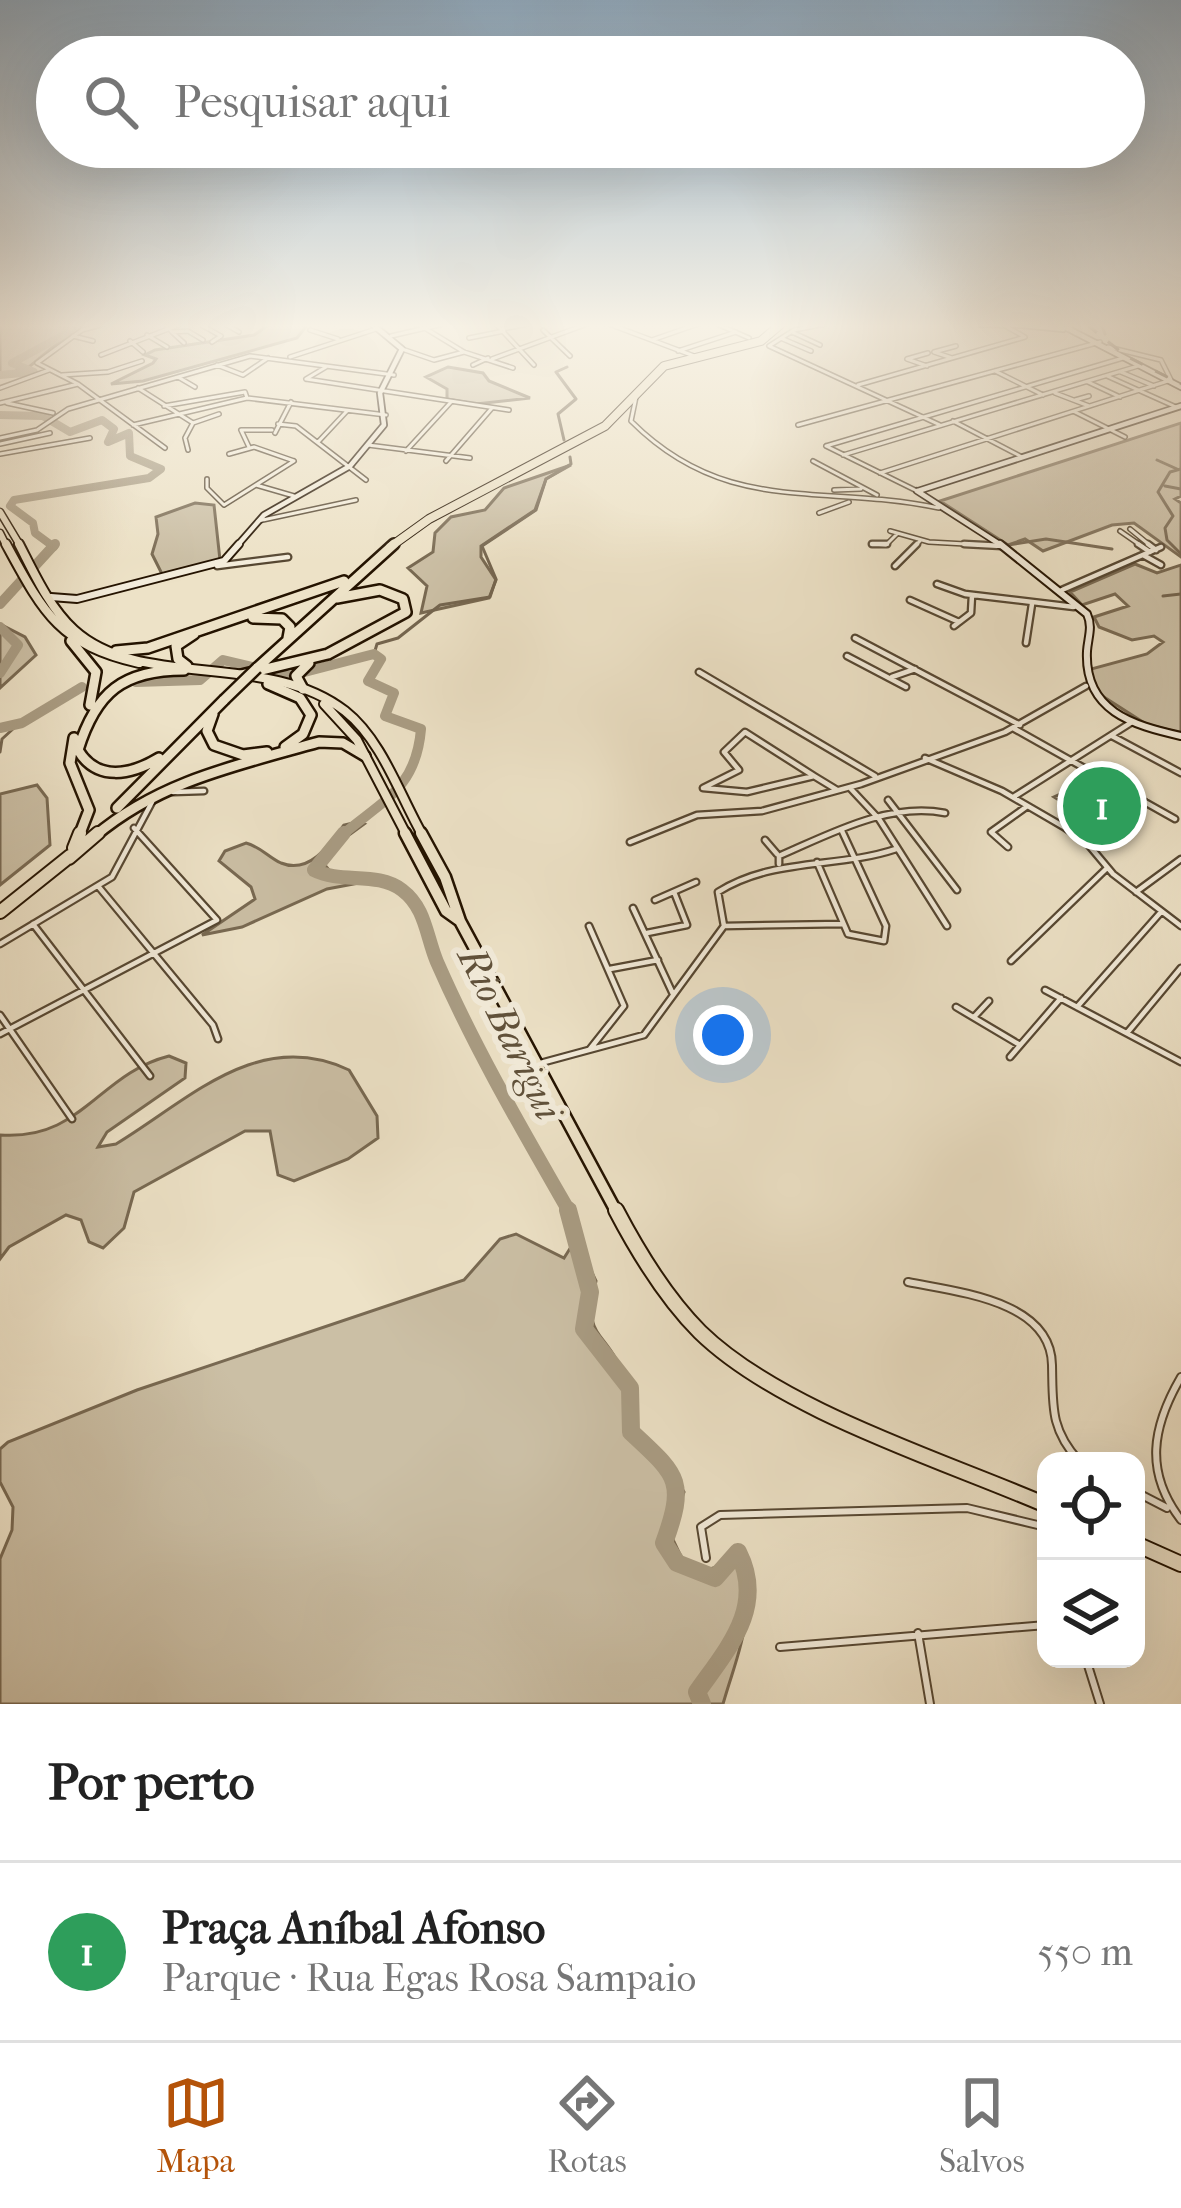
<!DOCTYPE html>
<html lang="pt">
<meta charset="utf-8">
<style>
body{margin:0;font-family:"IM FELL French Canon",serif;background:#f2f2f2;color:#222}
.controls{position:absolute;right:36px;bottom:36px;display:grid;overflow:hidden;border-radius:24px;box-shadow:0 12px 48px #0002}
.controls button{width:108px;height:108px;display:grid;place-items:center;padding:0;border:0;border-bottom:3px solid #e0e0e0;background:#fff;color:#222;font:60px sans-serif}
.you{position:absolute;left:723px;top:1035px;width:42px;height:42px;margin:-30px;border:9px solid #fff;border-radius:50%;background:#1a73e8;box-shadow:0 0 0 18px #1a73e833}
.badge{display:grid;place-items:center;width:78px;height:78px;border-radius:50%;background:#b45309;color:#fff;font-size:39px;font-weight:700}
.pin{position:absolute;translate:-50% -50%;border:6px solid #fff;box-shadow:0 3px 12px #0006}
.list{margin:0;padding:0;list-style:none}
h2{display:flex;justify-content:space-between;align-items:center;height:156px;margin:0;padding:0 48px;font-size:51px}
h2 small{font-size:39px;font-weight:400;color:#767676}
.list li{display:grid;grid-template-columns:78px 1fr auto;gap:36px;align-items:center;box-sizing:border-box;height:180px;padding:0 48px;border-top:3px solid #e0e0e0}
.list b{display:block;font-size:45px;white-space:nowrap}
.list p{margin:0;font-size:39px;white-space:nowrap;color:#767676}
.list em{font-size:39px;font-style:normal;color:#767676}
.icon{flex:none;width:66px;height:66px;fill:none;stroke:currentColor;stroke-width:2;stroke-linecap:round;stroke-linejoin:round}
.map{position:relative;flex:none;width:1181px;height:1704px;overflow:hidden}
.search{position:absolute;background:#fff;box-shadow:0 12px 48px #0002;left:36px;right:36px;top:36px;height:132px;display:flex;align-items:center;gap:30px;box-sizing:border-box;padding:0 42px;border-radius:66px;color:#767676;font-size:45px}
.sheet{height:336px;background:#fff}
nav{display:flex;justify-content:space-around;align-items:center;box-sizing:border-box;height:168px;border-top:3px solid #e0e0e0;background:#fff;font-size:33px;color:#767676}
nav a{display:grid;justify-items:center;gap:6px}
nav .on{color:#b45309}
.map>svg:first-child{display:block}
.green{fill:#cbbfa5;stroke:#786952;stroke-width:3}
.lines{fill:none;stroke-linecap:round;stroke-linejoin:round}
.stream{stroke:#74654f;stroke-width:3}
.river-far3{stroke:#a99c83;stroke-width:8}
.river-far2{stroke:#a99c83;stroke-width:10}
.river-far1{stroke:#a99c83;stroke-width:14}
.river{stroke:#a99c83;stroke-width:18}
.street-far2-casing{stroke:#564732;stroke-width:6}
.street-far1-casing{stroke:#564732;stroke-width:9}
.street-casing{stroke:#564732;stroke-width:10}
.secondary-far1-casing{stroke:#241300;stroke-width:8}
.secondary-casing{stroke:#241300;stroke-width:10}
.primary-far3-casing{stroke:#241300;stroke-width:9}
.primary-far2-casing{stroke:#241300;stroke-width:12}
.primary-far1-casing{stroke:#241300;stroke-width:15}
.primary-casing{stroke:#241300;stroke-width:18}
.highway-far2-casing{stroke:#241300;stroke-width:10}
.highway-far1-casing{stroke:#241300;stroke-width:14}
.highway-casing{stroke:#241300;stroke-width:16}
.street-far2{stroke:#f3ecdb;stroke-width:3}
.street-far1{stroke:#f3ecdb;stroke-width:4.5}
.street{stroke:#f3ecdb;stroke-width:6}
.secondary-far1{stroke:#f3ecdb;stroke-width:4.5}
.secondary{stroke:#f3ecdb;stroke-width:6}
.primary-far3{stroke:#ede2c7;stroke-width:6}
.primary-far2{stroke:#ede2c7;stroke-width:8}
.primary-far1{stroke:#ede2c7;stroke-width:10}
.primary{stroke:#ede2c7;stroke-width:14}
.highway-far2{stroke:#ede2c7;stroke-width:8}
.highway-far1{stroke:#ede2c7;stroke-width:9}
.highway{stroke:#ede2c7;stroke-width:12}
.rail{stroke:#241300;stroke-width:3;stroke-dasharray:14 14;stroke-linecap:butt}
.highway-bridge-casing{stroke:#241300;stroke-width:14;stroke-linecap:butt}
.highway-bridge{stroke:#ede2c7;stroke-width:9}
.labels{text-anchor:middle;stroke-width:12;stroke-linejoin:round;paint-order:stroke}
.water-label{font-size:39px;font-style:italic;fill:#60513b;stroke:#f3ecdb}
</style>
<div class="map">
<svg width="1181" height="1704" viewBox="0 0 1181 1704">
<rect width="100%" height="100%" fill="#ede2c7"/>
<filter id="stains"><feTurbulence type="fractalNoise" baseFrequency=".00167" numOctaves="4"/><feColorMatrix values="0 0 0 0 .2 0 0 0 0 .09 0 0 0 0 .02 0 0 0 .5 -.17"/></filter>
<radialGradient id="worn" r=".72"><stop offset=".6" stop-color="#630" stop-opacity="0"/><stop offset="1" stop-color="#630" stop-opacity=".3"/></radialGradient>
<path class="green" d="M 0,324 L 73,324 L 75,329 L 29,367 L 0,376 Z
M 270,324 L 308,324 L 297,338 L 143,381 L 111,384 L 153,363 L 156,359 L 145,355 L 155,350 L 254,335 Z
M 448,367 L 483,373 L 489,381 L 530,398 L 476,404 L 447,399 L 447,389 L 426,377 Z
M 1181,423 L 1181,496 L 1175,499 L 1181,503 L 1181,557 L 1134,523 L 1112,525 L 1043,551 L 1025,539 L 1008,545 L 940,501 Z
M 571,465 L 546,479 L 535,510 L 481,546 L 481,557 L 496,580 L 489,598 L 421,613 L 427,586 L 408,568 L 433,552 L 435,533 L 451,517 L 485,510 L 504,488 Z
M 195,503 L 214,505 L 220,560 L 162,574 L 152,554 L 158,534 L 156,517 Z
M 1135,564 L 1157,573 L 1181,565 L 1181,733 L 1146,724 L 1093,690 L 1091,669 L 1147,654 L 1163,642 L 1154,636 L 1132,640 L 1099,627 L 1094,617 L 1128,606 L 1115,594 L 1082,605 L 1070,592 Z
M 0,624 L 25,637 L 36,655 L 0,688 Z
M 1096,778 L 1138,801 L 1101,826 L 1054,797 Z
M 37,785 L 47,798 L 50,845 L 0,885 L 0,794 Z
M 357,822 L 364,824 L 327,851 L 324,864 L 334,876 L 380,879 L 327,889 L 242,927 L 202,935 L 255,899 L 251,887 L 219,861 L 225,851 L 246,843 C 261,847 268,857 281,863 C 310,875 331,843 344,825 Z
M 169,1056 L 186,1063 L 185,1078 L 107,1132 L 98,1147 L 116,1144 C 189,1100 258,1027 349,1070 L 377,1116 L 378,1138 L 348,1159 L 294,1181 L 278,1175 L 270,1131 L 245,1131 L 134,1192 L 124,1228 L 103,1248 L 89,1242 L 81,1220 L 66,1215 L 9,1247 L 0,1259 L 0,1135 C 82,1141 98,1074 169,1056 Z
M 516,1234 L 564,1258 L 576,1239 L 596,1281 C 580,1340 608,1329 623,1376 C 629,1394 628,1415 636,1432 C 646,1454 672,1469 684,1492 L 669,1531 L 683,1561 L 698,1573 L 737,1560 C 760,1610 737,1654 723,1704 L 0,1704 L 0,1559 L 12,1530 L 13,1507 L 0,1482 L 0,1449 L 8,1442 L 137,1390 L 464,1280 L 500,1239 Z"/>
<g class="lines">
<path class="stream" d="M 1101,324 L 1105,334
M 564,440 L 558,414 L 576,399 L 556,372 L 567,367
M 1157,460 L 1177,469
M 1181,469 L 1170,472 L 1158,492 L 1173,516 L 1165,528 L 1167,540 L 1181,554
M 1165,486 L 1181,489
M 1008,545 L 1046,539 L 1112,549
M 1163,596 L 1181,594
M 374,654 L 377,644 L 398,638 L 440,605 L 490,597 L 496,579 L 482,546 L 536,510 L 546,479 L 571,464 L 570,457
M 0,752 L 2,739 L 14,728"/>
<path class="river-far3" d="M 0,375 L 34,372 L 12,363 L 71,331 L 60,324
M 0,415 L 43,416 L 70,432 L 102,420 L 114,429 L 108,442 L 129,433 L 130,456 L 161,469 L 149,478 L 14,500 L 10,506 L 33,523 L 35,533 L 54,547"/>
<path class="river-far2" d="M 0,604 L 55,544
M 0,627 L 18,645 L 0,673
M 136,682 L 200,680 L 223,660 L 289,676 L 374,654 L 381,659 L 368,681 L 394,693 L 385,716 L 421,729 C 416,789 383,800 341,836
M 0,728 L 22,723 L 82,687"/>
<path class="river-far1" d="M 344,833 L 314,870 C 341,884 377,871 402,890 C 426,908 426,936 437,962 C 475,1049 523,1131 570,1213"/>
<path class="river" d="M 568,1210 L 590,1292 L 584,1329 L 630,1388 L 631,1432 C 677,1475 687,1480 664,1543 L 677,1563 L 715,1578 L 738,1552 C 766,1607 728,1648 697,1692 L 702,1704"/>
<defs>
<path id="street-far2" d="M 104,324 L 82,330 L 37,363 L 78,384 L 165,448
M 166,324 L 172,332 L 188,331 L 203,340
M 209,324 L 203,326 L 221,336 L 212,342
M 225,324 L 239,332
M 418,324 L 464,352 L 513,368
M 496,324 L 534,365
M 609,324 L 694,356
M 717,324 L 749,338
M 825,324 L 794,330 L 769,346 L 940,425
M 502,329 L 528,324
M 310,330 L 338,339
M 543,330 L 570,356
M 172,332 L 184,343
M 792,332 L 820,345
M 147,335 L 167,347
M 73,336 L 93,341
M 391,336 L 443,324
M 469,338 L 504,331
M 783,339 L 811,351
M 652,340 L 698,324
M 130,341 L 143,352
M 402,349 L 434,360 L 464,352
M 678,351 L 736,332
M 101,355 L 181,324
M 290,357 L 376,329
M 952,358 L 934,352 L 956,346
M 492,359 L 587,324
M 217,365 L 243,375 L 268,358
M 473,365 L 488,358
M 927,366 L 907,359 L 928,353
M 995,371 L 1043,395
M 1121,372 L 1154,386
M 62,375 L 108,372 L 142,361
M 1107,376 L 1176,407
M 178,377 L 195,387
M 306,379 L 509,410
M 306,379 L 326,367
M 1088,382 L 1120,397
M 858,385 L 1025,337 L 1007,327
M 0,388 L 49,370
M 138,388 L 193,423 L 185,438 L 188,450
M 1055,393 L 1089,406
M 636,397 L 631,421 C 727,517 821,483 939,508
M 1075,400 L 1089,396
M 0,403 L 78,384
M 7,403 L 53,413
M 164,406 L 245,392 L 247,398
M 1075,412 L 1125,437
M 953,421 L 1022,457
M 193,423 L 219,414
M 278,424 L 296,426 L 366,480
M 133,425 L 247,398 L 386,415
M 798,425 L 1100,342
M 275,433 L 291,402
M 0,438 L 37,430 L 68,409 L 250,356 L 394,375
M 318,442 L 347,411
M 0,444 L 50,433
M 368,445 L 470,458
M 826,446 L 1123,358
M 826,446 L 917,491
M 249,447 L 241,430 L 272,430
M 406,451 L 451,402
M 0,454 L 90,438
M 229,454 L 254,447 L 294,461
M 843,455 L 1138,366
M 446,461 L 492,408
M 813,461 L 877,495
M 880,473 L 1171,380 L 1161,360 L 1108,347
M 207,479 L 207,488 L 224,505 L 294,461
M 256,485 L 294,496
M 834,490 L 861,489
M 819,513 L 849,502
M 258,521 L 356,500
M 1130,529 L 1152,547
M 890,531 L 929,542 L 1002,546
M 1120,531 L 1143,547
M 872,544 L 886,545 L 897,534
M 914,547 L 920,541"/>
<path id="street-far1" d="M 872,544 L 887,544
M 964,544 L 1002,546
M 1138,544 L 1150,552
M 1148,544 L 1156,550
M 1143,555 L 1161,565
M 217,566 L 288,557
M 895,566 L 917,544
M 937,584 L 965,594 L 1074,607
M 1062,590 L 1161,547
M 910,600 L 959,622
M 954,626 L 971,613 L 972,595
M 855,638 L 1020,725
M 1026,643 L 1032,604
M 847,656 L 906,687
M 699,672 L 875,776
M 892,677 L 915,669
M 1013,728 L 1175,819
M 745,732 L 814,776 L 747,792 L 703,788 L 739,770 L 724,752 Z
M 1112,736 L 1181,773
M 925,758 L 1002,791 L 1064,827 L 1087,843 L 1113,874 L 1181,926
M 814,776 L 837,790
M 851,789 L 879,819 L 947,926
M 173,792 L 204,791
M 1015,796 L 1132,722
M 888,800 L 957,890
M 765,840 L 777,854
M 630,842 L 697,815 L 762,811 L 861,784 L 1005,732 L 1086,686
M 1087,843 L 1145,802
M 1008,847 L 991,832 L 1026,807
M 817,862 L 848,934 L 884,941 L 886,926 L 842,831
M 779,864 L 779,856 C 830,834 888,802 945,813
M 98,886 L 213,1025 L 218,1039
M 1136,892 L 1181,859
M 655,900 L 696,882
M 633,908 L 673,994
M 33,924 L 150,1076
M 589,926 L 624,1006 L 590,1049
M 724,926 L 843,924
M 647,933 L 687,925 L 674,892
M 0,944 L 112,877 L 152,802
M 1011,961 L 1106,869
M 610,969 L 658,960
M 1045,990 L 1181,1062
M 956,1007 L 1020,1045
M 1077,1007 L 1161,912
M 0,1015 L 72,1119
M 974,1017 L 989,1001
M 1127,1033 L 1181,968
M 0,1034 L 217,920 L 134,828
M 1010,1057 L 1061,998
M 537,1064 L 644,1035 L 724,926 L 718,892 C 774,857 836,869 896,849"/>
<path id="street" d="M 908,1282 C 956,1292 1051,1300 1052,1365 C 1053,1406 1050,1429 1079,1461
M 1181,1377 C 1152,1427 1144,1472 1181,1520
M 1136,1492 L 1167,1508
M 706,1558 L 701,1527 L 720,1515 L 967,1508 L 1046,1527
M 918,1633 L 930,1704
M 780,1647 L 1046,1625
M 1086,1659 L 1100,1704"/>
<path id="secondary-far1" d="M 979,324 L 1026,325
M 1059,324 L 1181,387
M 1023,325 L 1063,329
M 917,491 L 1004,547
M 918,491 L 1181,406
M 236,547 L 264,515 L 350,466 L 384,425 L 380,393 L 402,349 L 372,324"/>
<path id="secondary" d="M 1000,544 L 1087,614 C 1093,627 1088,637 1087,651 C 1084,711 1132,725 1181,736
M 51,597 L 77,599 L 224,561 L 239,544"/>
<path id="primary-far3" d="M 0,512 L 21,547
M 0,533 L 7,547"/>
<path id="primary-far2" d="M 6,544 C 43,612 59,645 139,663
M 19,544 C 34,573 49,607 74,630 C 141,691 267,650 345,711 C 382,740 400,796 423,836
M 324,704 L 357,740 L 407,836"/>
<path id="primary-far1" d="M 405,833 L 446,911 L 460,921
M 421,833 L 445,877 L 460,921 L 617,1213"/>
<path id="primary" d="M 616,1210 C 638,1252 666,1298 700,1332 C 780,1410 942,1460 1046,1505
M 1136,1544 L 1181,1564"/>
<path id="highway-far2" d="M 390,547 L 429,519 L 605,426 L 664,366 L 761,341 L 781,324"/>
<path id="highway-far1" d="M 253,618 L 282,619 L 290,627 L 288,638
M 71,641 L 96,672 L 90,705
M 116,651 L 148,648 L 344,581
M 187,666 L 178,659 L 176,646 L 194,634
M 257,668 L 394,544
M 241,675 L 328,654 L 406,612 L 403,599 L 380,590 L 337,598
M 268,684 L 300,698 L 311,715 L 303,734 L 285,747
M 303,689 L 296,676 L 309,663
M 213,714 L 207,731 L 214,745 L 243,755 L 267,752
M 74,738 L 70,763 L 89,810 L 79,836
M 159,758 C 131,775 97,782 78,750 C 96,692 123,670 184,670
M 117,808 L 224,700
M 95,836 C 160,781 238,765 319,742 L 343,743 L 365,756"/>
<path id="highway" d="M 74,848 L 80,833
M 69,858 L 98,833
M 0,912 L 70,856"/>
</defs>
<use href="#street-far2" class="street-far2-casing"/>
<use href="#street-far1" class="street-far1-casing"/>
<use href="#street" class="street-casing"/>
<use href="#secondary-far1" class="secondary-far1-casing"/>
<use href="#secondary" class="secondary-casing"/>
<use href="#primary-far3" class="primary-far3-casing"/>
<use href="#primary-far2" class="primary-far2-casing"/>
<use href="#primary-far1" class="primary-far1-casing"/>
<use href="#primary" class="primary-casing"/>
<use href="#highway-far2" class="highway-far2-casing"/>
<use href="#highway-far1" class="highway-far1-casing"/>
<use href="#highway" class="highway-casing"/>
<use href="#street-far2" class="street-far2"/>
<use href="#street-far1" class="street-far1"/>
<use href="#street" class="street"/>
<use href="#secondary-far1" class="secondary-far1"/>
<use href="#secondary" class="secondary"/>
<use href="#primary-far3" class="primary-far3"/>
<use href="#primary-far2" class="primary-far2"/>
<use href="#primary-far1" class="primary-far1"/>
<use href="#primary" class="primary"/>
<use href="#highway-far2" class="highway-far2"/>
<use href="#highway-far1" class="highway-far1"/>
<use href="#highway" class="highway"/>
<path class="rail" d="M 1086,324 L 1126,356 L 1181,384"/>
<defs>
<path id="highway-bridge" d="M 224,700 L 257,668"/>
</defs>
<use href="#highway-bridge" class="highway-bridge-casing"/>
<use href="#highway-bridge" class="highway-bridge"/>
</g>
<linearGradient id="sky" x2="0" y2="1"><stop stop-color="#8faac0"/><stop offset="0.58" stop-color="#f7f2e6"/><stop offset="1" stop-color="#f7f2e6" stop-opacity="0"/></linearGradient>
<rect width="1181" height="562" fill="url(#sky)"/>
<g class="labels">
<g class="water-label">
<text transform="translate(511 1033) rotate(64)" y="14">Rio Barigui</text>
</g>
</g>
<rect width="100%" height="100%" filter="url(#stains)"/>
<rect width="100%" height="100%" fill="url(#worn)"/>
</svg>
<div class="controls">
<button><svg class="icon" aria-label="locate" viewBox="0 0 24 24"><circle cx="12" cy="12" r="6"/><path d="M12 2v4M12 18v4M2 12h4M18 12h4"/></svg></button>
<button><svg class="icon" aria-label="layers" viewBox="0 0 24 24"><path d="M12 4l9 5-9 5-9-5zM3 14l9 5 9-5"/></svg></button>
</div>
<div class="you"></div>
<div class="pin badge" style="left:1102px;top:806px;background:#2e9e5b">1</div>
<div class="search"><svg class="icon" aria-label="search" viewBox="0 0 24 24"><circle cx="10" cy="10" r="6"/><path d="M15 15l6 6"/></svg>Pesquisar aqui</div>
</div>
<section class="sheet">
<h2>Por perto<small></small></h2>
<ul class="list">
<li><span class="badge" style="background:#2e9e5b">1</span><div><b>Praça Aníbal Afonso</b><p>Parque · Rua Egas Rosa Sampaio</p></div><em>550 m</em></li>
</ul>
</section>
<nav>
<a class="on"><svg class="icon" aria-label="map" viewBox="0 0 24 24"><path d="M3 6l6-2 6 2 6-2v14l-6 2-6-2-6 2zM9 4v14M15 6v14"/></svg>Mapa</a>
<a><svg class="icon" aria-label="directions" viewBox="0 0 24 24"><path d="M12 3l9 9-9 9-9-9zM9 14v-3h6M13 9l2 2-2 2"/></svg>Rotas</a>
<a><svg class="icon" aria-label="saved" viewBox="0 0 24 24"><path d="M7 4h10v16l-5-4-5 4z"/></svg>Salvos</a>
</nav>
